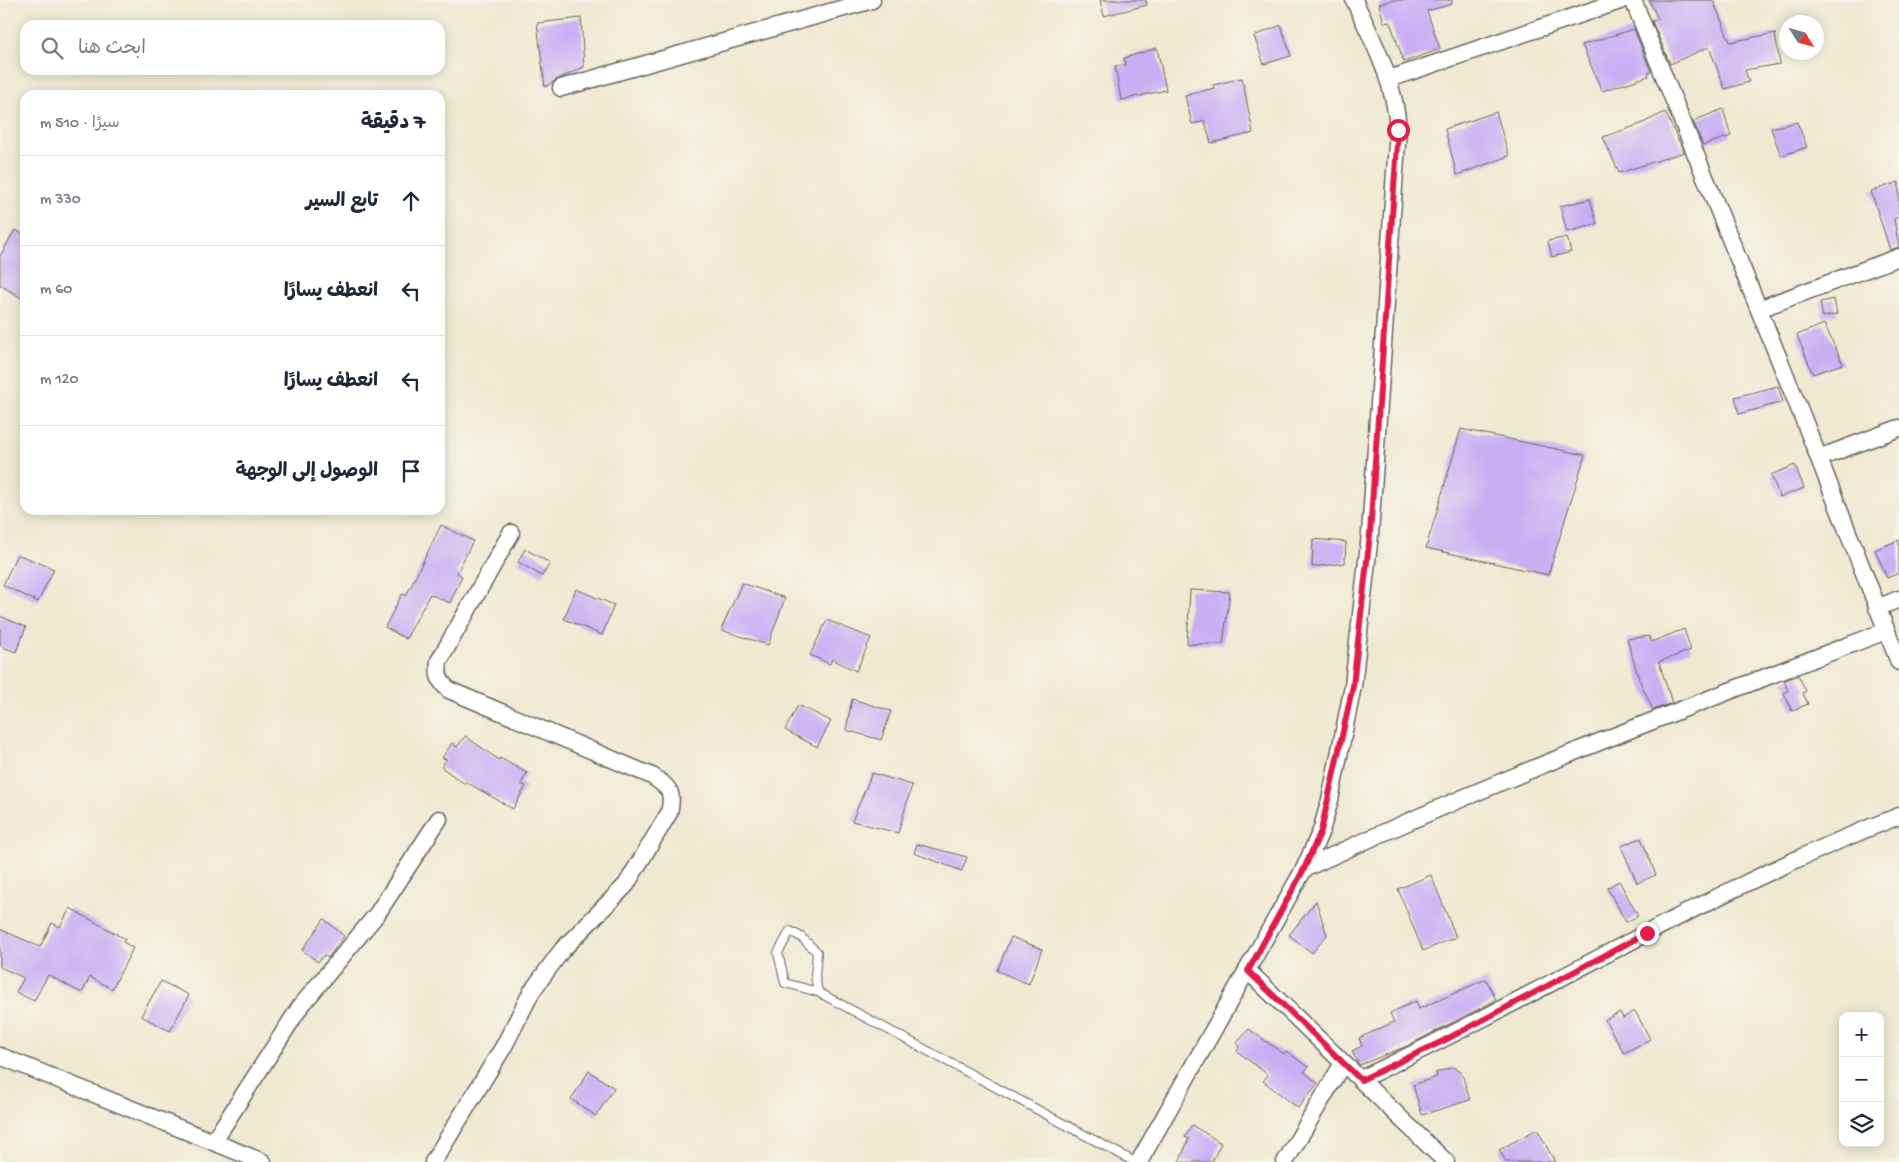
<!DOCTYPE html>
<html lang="ar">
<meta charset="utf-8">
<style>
body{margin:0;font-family:"Gochi Hand","Playpen Sans Arabic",sans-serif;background:#f6f6f7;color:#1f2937;direction:rtl}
.controls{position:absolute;right:15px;bottom:15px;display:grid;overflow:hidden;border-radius:10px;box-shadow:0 2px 12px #0003}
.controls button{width:45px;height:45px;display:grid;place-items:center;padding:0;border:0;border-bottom:1px solid #e0e1e3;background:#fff;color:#1f2937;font:25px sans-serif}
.compass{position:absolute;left:1779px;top:15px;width:45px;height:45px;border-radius:50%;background:#fff;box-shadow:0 2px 12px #0003;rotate:127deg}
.stop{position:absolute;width:15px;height:15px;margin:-11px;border:4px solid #e11d48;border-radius:50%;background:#fff}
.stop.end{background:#e11d48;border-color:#fff;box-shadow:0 1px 5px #0008}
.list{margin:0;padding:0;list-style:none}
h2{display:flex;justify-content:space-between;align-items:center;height:65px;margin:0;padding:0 20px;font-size:21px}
h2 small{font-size:16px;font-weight:400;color:#747a83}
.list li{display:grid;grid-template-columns:32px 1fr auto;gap:15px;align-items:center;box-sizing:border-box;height:90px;padding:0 20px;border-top:1px solid #e0e1e3}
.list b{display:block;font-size:19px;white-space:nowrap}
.list em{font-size:16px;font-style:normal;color:#747a83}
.icon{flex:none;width:28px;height:28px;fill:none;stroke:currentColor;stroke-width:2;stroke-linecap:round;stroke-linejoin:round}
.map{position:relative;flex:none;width:1899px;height:1162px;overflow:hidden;direction:ltr}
.search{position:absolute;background:#fff;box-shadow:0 2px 12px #0003;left:20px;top:20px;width:425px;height:55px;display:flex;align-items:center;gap:12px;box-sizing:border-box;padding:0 18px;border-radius:15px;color:#747a83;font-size:19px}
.panel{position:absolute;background:#fff;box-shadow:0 2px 12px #0003;left:20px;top:90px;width:425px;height:425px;border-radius:15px;direction:rtl}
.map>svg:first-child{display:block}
.building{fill:#c9aef4}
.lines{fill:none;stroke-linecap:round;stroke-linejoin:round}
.lane-casing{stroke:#66645b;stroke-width:10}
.street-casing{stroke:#66645b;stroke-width:19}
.lane{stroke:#fff;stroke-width:8}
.street{stroke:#fff;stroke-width:16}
.route{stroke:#e11d48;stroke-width:6}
</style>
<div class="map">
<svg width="1899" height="1162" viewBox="0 0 1899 1162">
<rect width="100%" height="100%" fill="#f7f3e8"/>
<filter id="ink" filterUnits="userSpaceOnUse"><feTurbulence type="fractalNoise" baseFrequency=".02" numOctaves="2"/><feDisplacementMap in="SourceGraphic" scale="10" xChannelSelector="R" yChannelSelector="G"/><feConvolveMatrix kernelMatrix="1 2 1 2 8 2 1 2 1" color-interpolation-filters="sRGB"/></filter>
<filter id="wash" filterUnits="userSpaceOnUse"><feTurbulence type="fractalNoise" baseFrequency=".0096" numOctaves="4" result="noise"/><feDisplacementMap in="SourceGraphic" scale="20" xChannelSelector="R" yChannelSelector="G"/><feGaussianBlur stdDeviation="1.12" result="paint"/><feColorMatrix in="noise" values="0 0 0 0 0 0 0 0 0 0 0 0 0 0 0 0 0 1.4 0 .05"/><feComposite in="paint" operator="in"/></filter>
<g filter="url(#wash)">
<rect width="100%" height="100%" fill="#efe9d1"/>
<g id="blocks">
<path class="building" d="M 1100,0 L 1146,0 L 1147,5 L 1104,16 Z
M 1393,0 L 1452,0 L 1452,4 L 1427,11 L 1440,49 L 1404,62 L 1390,22 L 1384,23 L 1379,4 Z
M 1649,0 L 1713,0 L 1730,42 L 1775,33 L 1780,64 L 1745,70 L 1749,82 L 1725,89 L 1709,47 L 1670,64 L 1652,21 L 1658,19 Z
M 581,18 L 584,67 L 558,79 L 545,87 L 537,23 Z
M 1281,25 L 1291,56 L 1264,64 L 1254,36 Z
M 1634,29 L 1651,72 L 1648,73 L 1649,76 L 1602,91 L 1582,45 Z
M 1157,48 L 1166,90 L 1121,100 L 1115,66 L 1126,65 L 1124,58 Z
M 1242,78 L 1253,133 L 1211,143 L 1205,121 L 1192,124 L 1185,96 L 1214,88 L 1213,85 Z
M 1723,109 L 1731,136 L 1703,145 L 1693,121 Z
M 1496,112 L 1509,156 L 1457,175 L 1445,129 Z
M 1665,112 L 1684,152 L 1619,173 L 1603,137 L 1641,124 Z
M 1797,122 L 1807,147 L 1781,156 L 1771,128 Z
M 1899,182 L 1899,217 L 1894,219 L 1899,247 L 1890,250 L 1871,191 Z
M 1590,199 L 1597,224 L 1567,232 L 1560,206 Z
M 15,230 L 25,235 L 25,300 L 0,285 L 0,256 Z
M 1567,237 L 1571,252 L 1552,257 L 1548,241 Z
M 1834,299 L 1837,314 L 1823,317 L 1820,302 Z
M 1824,324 L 1843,364 L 1813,374 L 1797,335 Z
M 1778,386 L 1783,402 L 1739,414 L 1735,397 Z
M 1461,429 L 1585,455 L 1548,575 L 1426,548 Z
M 1795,465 L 1804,488 L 1780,497 L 1771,475 Z
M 441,525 L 473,541 L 457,573 L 462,576 L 450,603 L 430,594 L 406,639 L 385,627 L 402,594 L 406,596 Z
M 1313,539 L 1346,542 L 1345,563 L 1312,567 Z
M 1899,540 L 1899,573 L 1887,578 L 1875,550 Z
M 525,549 L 550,563 L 542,576 L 518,562 Z
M 17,554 L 54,569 L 38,602 L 3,585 Z
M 742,583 L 785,598 L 768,645 L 721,630 Z
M 576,589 L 614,605 L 602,635 L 564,619 Z
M 1190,590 L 1230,592 L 1223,644 L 1187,644 Z
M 0,616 L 26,627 L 16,652 L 0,646 Z
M 827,620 L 871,638 L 856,671 L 832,659 L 830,664 L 810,655 Z
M 1684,629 L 1691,650 L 1659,662 L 1672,703 L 1653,710 L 1639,679 L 1627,639 L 1649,636 L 1651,642 Z
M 1798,675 L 1806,691 L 1803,693 L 1808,704 L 1792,711 L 1784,693 L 1788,691 L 1784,681 Z
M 852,699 L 891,711 L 881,740 L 846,730 Z
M 798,705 L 831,721 L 817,747 L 785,730 Z
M 465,736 L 499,760 L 500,758 L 527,773 L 521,784 L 526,786 L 513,809 L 466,782 L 465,784 L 441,767 L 447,759 L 442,758 L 452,743 L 457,747 Z
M 872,773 L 912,785 L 898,833 L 852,821 Z
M 1641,838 L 1656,875 L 1637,883 L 1621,846 Z
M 917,844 L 967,857 L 962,871 L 914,853 Z
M 1431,875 L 1456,937 L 1423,951 L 1398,889 Z
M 1619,881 L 1638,916 L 1626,922 L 1607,888 Z
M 1316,901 L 1327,935 L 1312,953 L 1289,935 Z
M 70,908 L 125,939 L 123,942 L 133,948 L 112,989 L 90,977 L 82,993 L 48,975 L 34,1001 L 16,992 L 24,978 L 0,967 L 0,929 L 40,947 L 52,923 L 60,927 Z
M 324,919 L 344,936 L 328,958 L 324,955 L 318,962 L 302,950 Z
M 1011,937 L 1042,949 L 1029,984 L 997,971 Z
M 1486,979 L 1496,1000 L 1407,1046 L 1360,1065 L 1358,1063 L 1352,1051 L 1362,1046 L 1359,1038 L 1394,1022 L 1390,1013 L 1416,1001 L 1419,1009 Z
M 161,981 L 189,995 L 170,1031 L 141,1016 Z
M 1635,1011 L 1650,1039 L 1624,1053 L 1605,1020 L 1620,1012 L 1623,1018 Z
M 1249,1029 L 1284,1054 L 1286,1051 L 1308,1067 L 1304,1072 L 1318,1083 L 1298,1108 L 1263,1081 L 1268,1075 L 1237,1051 L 1239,1048 L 1237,1043 Z
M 1453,1067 L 1462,1074 L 1470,1100 L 1422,1115 L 1413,1085 L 1437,1077 L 1436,1073 Z
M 589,1071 L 614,1088 L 596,1116 L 571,1099 Z
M 1192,1125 L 1221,1143 L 1212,1162 L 1179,1162 L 1189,1139 L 1185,1137 Z
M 1537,1129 L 1555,1162 L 1506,1162 L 1499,1150 Z"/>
</g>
</g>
<g filter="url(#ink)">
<use href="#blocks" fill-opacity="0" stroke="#66645b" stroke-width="1"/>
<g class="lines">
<defs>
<path id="lane" d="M 818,992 L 815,976 L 817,952 L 801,937 L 790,931 L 778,953 L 785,983 L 818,992 L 1135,1162"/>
<path id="street" d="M 1633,0 L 1803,418 L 1899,662
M 1389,79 L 1623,0
M 561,88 L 872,0
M 1759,309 L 1899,257
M 1819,458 L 1899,428
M 1877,608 L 1899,599
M 1304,869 C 1493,780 1690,706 1886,631
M 1248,971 L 1446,1162
M 0,1056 L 263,1162
M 1361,1079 C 1542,994 1713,888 1899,816
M 213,1142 L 300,1007 L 377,914 L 439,819
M 433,1162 L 504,1046 L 532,991 L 562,950 L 626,885 L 669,813 C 674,792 670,788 652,776 L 449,690 C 439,681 437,675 439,661 L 511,533
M 1139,1162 L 1304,869 L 1321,831 L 1330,800 L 1353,686 L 1370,534 L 1398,129 C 1395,82 1374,43 1354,0
M 1285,1162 L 1343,1063"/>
</defs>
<use href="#lane" class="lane-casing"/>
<use href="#street" class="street-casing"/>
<use href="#lane" class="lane"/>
<use href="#street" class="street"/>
</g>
</g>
<g class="lines" filter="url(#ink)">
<path class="route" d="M 1398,130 L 1370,534 L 1353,686 L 1321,831 L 1304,869 L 1248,971 L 1361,1080 L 1443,1041 L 1647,933"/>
</g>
</svg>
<div class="controls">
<button>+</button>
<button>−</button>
<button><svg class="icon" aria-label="layers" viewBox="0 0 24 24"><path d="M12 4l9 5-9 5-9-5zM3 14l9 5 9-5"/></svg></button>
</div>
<svg class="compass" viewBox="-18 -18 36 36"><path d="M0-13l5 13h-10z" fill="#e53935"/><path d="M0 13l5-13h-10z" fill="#747a83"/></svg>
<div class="stop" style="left:1398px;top:130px"></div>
<div class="stop end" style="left:1647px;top:933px"></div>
<div class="search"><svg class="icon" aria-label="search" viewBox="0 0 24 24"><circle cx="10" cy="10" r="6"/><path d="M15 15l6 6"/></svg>ابحث هنا</div>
<section class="panel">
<h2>7 دقيقة<small>سيرًا · 510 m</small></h2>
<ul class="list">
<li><svg class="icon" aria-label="ahead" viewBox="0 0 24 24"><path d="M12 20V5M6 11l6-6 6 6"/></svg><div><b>تابع السير</b></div><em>330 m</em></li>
<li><svg class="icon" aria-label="left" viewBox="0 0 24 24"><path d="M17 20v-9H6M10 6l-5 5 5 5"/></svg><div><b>انعطف يسارًا</b></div><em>60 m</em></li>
<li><svg class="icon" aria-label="left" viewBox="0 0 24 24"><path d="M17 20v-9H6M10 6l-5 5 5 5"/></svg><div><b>انعطف يسارًا</b></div><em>120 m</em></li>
<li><svg class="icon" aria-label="arrive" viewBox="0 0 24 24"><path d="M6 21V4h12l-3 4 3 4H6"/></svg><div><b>الوصول إلى الوجهة</b></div></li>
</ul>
</section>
</div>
